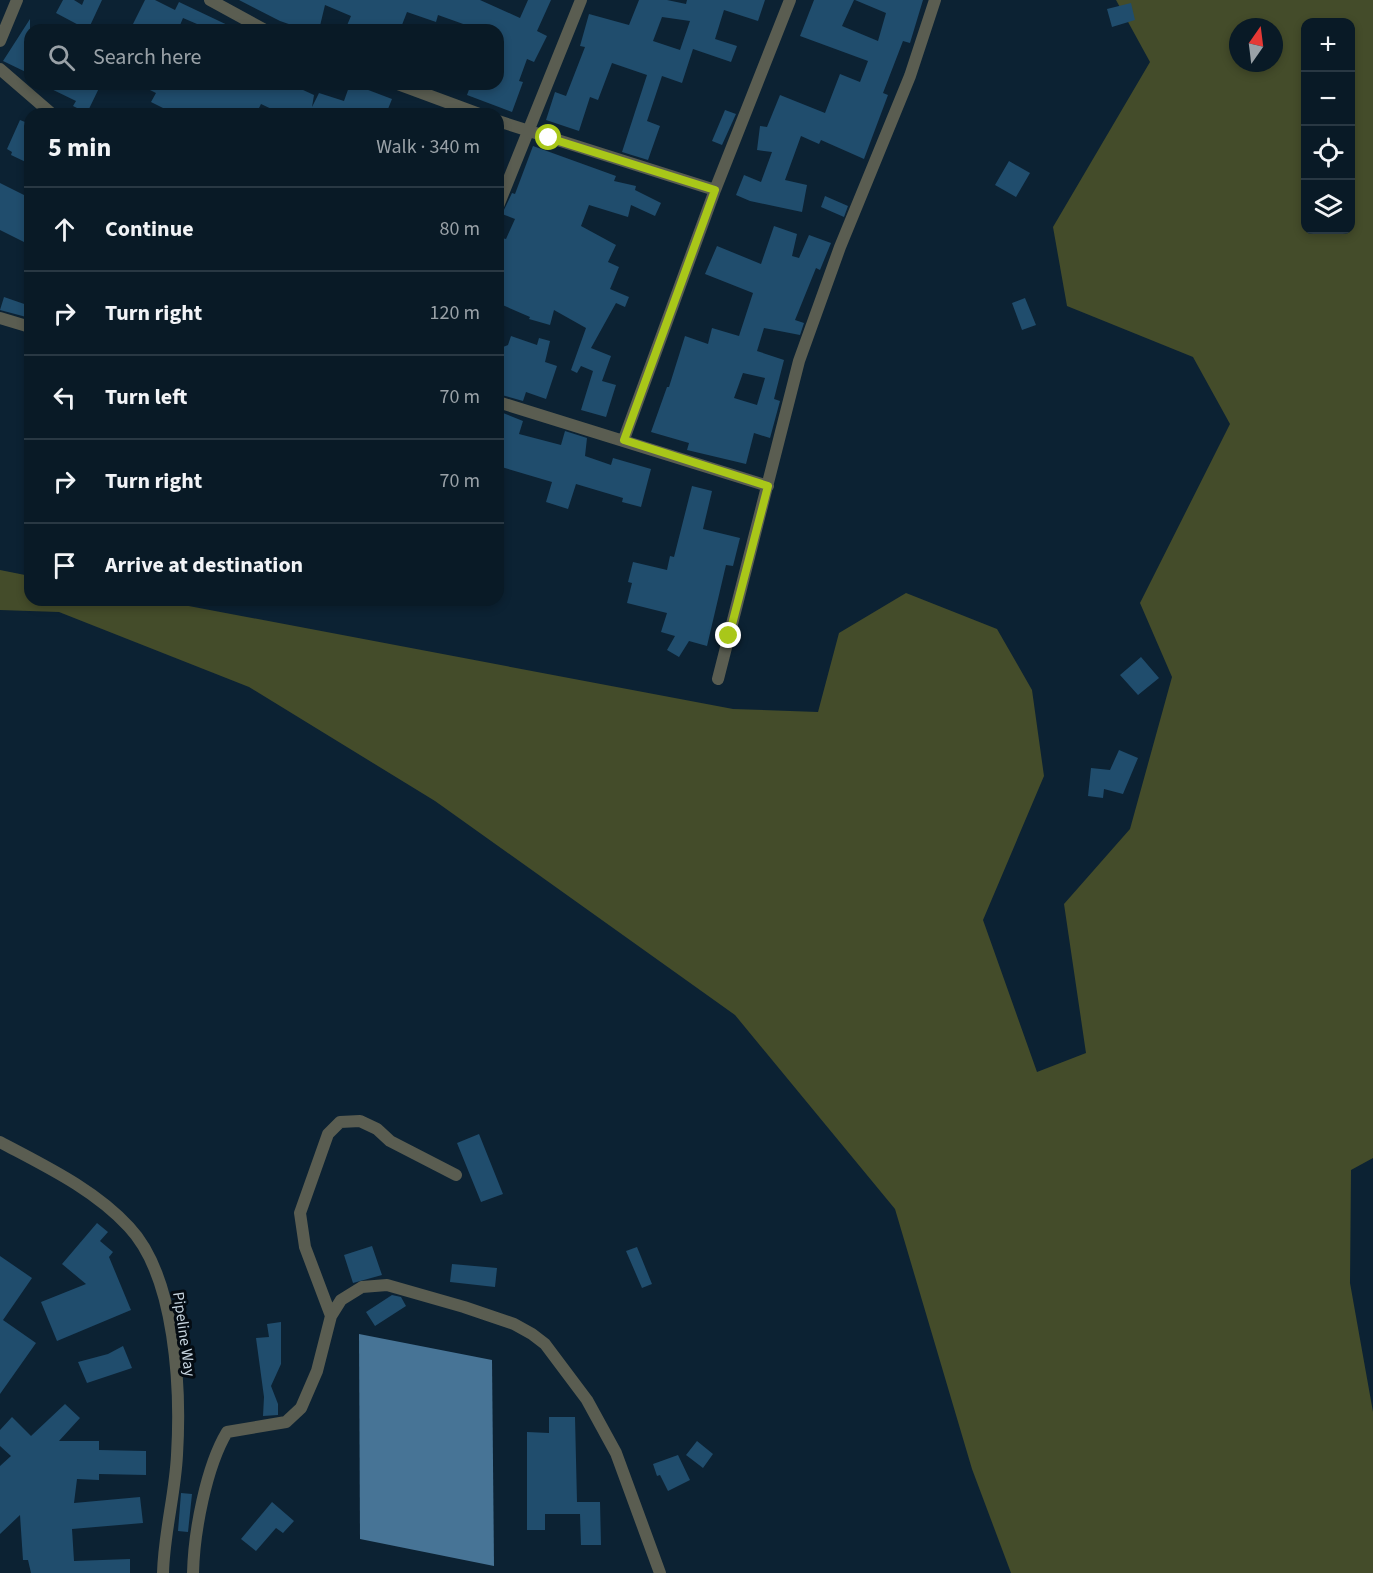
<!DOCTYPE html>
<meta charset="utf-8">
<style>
body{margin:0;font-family:"Source Sans 3",sans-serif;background:#12232e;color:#f1f3f6}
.controls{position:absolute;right:18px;top:18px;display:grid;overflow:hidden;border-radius:12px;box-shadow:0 3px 9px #0003}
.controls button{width:54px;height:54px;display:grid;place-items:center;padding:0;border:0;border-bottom:2px solid #293843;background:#091a26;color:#f1f3f6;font:30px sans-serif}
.compass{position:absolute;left:1229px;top:18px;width:54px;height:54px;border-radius:50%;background:#091a26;box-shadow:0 3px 9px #0003;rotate:14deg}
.stop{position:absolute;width:18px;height:18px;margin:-14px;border:4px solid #a9c719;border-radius:50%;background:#fff}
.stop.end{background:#a9c719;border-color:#fff;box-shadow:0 2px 6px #0008}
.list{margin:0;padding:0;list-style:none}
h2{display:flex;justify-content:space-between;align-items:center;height:78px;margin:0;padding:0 24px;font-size:26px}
h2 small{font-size:20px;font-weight:400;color:#99a1a7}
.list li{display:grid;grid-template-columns:39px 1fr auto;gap:18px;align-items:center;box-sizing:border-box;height:84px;padding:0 24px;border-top:2px solid #293843}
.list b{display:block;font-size:22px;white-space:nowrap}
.list em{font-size:20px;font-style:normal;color:#99a1a7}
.icon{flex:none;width:33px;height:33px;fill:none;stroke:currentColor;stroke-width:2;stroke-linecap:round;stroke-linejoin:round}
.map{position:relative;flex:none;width:1373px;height:1573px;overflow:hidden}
.search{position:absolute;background:#091a26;box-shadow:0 3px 9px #0003;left:24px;top:24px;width:480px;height:66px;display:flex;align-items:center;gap:15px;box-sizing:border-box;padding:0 21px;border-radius:18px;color:#99a1a7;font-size:22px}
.panel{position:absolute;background:#091a26;box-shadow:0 3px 9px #0003;left:24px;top:108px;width:480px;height:498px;border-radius:18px}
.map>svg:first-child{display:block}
.green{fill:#444c2a;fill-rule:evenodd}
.water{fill:#477496}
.building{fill:#204d6d;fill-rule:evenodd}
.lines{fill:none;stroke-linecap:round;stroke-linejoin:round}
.street{stroke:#5a5d51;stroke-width:12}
.route{stroke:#a9c719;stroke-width:8}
.labels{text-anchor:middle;stroke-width:6;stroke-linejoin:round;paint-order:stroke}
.street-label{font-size:16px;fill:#c6d4df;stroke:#040b12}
</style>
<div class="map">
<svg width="1373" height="1573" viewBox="0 0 1373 1573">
<rect width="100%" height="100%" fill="#0c2233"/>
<path class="green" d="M 1116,0 L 1373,0 L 1373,1158 L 1351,1170 L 1350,1283 L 1373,1412 L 1373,1573 L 1011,1573 L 972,1469 L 895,1209 L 735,1015 L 435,801 L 249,687 L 59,612 L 0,610 L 0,570 L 30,576 L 30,600 L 157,600 L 733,709 L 818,712 L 839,633 L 906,593 L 997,629 L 1032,690 L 1044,776 L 983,920 L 1037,1072 L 1086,1053 L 1064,904 L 1130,829 L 1172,677 L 1140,603 L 1230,424 L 1193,357 L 1067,306 L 1053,227 L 1150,62 ZM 1306,22 L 1350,22 L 1350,230 L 1306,230 ZM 1238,27 L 1274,27 L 1274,63 L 1238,63 Z"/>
<path class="water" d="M 359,1334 L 492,1360 L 494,1566 L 360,1539 Z"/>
<path class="building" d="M 63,0 L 74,0 L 82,5 L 84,0 L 102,0 L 88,30 L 56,13 Z
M 145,0 L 155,0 L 175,10 L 179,2 L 238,30 L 211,30 L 183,18 L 178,30 L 130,30 Z
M 239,0 L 480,0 L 520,18 L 528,0 L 551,0 L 537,31 L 547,36 L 534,62 L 527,59 L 519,81 L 523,82 L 512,112 L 467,95 L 471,84 L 498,84 L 498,30 L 480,30 L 438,15 L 436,22 L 407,12 L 400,30 L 345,30 L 351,16 L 325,5 L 319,30 L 306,30 L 280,21 Z
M 639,0 L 667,0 L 686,4 L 687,0 L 765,0 L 758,21 L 724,10 L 715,39 L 737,46 L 731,62 L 693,49 L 682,83 L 662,76 L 647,121 L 660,126 L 648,160 L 622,152 L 647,75 L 612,63 L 598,100 L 590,97 L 579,131 L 546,120 L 555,92 L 566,96 L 585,47 L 580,46 L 589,14 L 629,25 ZM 662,17 L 690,21 L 680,50 L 653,41 Z
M 814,0 L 854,0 L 842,26 L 878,41 L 886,13 L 855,0 L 923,0 L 910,43 L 903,41 L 883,93 L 888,95 L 864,159 L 821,140 L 819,144 L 801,136 L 785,180 L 807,185 L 802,212 L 750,201 L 736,195 L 744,175 L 761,182 L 772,152 L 757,150 L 760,126 L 767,127 L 780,95 L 825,113 L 840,74 L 860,82 L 868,61 L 800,36 Z
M 1131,3 L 1135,20 L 1112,27 L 1107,9 Z
M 30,19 L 30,74 L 3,61 Z
M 41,84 L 101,84 L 87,113 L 73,106 L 76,101 Z
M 138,84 L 290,84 L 314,95 L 312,107 L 319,93 L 344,101 L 350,84 L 364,84 L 363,88 L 392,99 L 386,114 L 282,114 L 261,104 L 256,114 L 163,114 L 165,109 L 151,102 L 156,93 Z
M 725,110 L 736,114 L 722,145 L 712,141 Z
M 20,120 L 30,124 L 30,164 L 11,155 L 12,152 L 7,149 Z
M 533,146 L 616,176 L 614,181 L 636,186 L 635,190 L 661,203 L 655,216 L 631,205 L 628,217 L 589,205 L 581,226 L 616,245 L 608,262 L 619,267 L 610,289 L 629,297 L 625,307 L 616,303 L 591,348 L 611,356 L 602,381 L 616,385 L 606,417 L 581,410 L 593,371 L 581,366 L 577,373 L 571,370 L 586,328 L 554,310 L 550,325 L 529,319 L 530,317 L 498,303 L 498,237 L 506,239 L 515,219 L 502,214 L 512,193 L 515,194 Z
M 1009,161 L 1030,173 L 1016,197 L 995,185 Z
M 0,183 L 30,198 L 30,245 L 0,230 Z
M 825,196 L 848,206 L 844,217 L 821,207 Z
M 774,226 L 797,234 L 792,256 L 799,258 L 809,235 L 831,243 L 820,270 L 816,268 L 795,320 L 804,323 L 800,335 L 764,328 L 757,351 L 784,360 L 774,399 L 780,401 L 770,438 L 754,433 L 746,464 L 687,450 L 689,443 L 651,432 L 667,387 L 669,387 L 685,336 L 708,344 L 712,328 L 739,336 L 753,293 L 705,274 L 717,246 L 761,264 ZM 743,373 L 765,378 L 757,405 L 734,398 Z
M 4,297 L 30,306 L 30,318 L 0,310 Z
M 1025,298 L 1036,325 L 1022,330 L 1012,303 Z
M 511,336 L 537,345 L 539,338 L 550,341 L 545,362 L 557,366 L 546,399 L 526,392 L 523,401 L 498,394 L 498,349 L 508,345 Z
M 498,411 L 523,421 L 519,434 L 561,445 L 565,431 L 587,438 L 585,456 L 611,465 L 613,458 L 651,469 L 641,507 L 622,502 L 623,498 L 576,484 L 568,509 L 546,502 L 552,482 L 498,466 Z
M 692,486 L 712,491 L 703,529 L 740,538 L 733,566 L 726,565 L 707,646 L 689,641 L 679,657 L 667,650 L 675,636 L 661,632 L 667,613 L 627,603 L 632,583 L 628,582 L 633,562 L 667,570 L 670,556 L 674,557 Z
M 1141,657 L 1159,678 L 1138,695 L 1120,675 Z
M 1119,750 L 1138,758 L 1123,794 L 1104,789 L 1103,798 L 1088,796 L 1091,768 L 1110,770 Z
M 479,1134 L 503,1194 L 481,1202 L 457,1143 Z
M 97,1223 L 108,1232 L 100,1241 L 113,1252 L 109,1257 L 131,1310 L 57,1341 L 41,1302 L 86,1284 L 62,1264 Z
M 372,1246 L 382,1275 L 353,1283 L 344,1255 Z
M 637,1247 L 652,1284 L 642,1288 L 626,1251 Z
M 0,1256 L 32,1278 L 3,1320 L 36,1343 L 0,1394 Z
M 452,1264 L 497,1268 L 495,1287 L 450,1282 Z
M 392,1295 L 401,1297 L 406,1306 L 375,1326 L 366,1312 Z
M 281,1322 L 281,1364 L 271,1386 L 278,1404 L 278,1415 L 263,1416 L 264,1397 L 256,1338 L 269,1337 L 267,1324 Z
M 123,1346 L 132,1368 L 87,1383 L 78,1362 L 108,1354 Z
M 65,1404 L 80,1418 L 59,1441 L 99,1441 L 99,1450 L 146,1451 L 146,1475 L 99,1474 L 99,1480 L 77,1479 L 74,1503 L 140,1497 L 143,1523 L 72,1529 L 74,1561 L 130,1559 L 130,1573 L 31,1573 L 28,1560 L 23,1560 L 20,1515 L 0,1534 L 0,1466 L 11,1456 L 0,1446 L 0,1430 L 12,1417 L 31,1436 Z
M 549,1417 L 575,1417 L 577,1502 L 600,1502 L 601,1545 L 581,1545 L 580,1514 L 545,1514 L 545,1530 L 527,1530 L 527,1432 L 549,1433 Z
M 697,1441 L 713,1454 L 703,1468 L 686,1455 Z
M 678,1455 L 690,1480 L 668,1491 L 660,1475 L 657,1476 L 653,1464 Z
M 181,1493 L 192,1494 L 188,1532 L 178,1531 Z
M 272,1502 L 294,1521 L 283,1533 L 276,1528 L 256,1551 L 241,1539 Z"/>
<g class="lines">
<path class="street" d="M 210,0 L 265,30
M 0,41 L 17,0
M 0,69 L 52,114
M 398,84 L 479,114
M 498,121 L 715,190
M 498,206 L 581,0
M 0,318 L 30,327
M 498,402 L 768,486
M 624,439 L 715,190 L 790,0
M 718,679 L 799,361 L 840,247 L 910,76 L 935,0
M 0,1142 C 45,1166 94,1189 129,1227 C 176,1277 181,1389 177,1455 C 175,1495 164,1533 163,1573
M 331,1316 L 305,1247 L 300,1213 L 328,1134 L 340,1122 L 360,1121 L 377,1129 L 390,1141 L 456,1175
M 193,1573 C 194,1532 206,1467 227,1432 L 286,1422 L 301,1408 L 317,1371 L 331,1316 L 341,1300 L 362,1287 L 387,1285 L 464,1307 L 514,1324 L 532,1334 L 545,1344 L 587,1400 L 616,1453 L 660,1573"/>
</g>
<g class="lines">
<path class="route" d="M 549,138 L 715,190 L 624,440 L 768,486 L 729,636"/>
</g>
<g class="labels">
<g class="street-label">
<text transform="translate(185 1334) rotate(82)" y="6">Pipeline Way</text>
</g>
</g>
</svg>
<div class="controls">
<button>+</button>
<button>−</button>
<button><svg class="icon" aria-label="locate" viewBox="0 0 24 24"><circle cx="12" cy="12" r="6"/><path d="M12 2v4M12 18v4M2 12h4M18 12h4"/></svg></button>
<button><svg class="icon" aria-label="layers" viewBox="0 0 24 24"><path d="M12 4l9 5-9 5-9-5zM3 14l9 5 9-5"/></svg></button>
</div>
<svg class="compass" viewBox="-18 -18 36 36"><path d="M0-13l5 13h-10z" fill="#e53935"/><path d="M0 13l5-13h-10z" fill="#99a1a7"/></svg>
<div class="stop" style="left:549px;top:138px"></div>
<div class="stop end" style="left:729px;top:636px"></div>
<div class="search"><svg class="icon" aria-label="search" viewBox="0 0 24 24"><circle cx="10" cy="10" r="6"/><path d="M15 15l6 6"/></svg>Search here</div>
<section class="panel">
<h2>5 min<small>Walk · 340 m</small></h2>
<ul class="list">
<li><svg class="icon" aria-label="ahead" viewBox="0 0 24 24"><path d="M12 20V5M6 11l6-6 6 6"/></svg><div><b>Continue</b></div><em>80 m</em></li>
<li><svg class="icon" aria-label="right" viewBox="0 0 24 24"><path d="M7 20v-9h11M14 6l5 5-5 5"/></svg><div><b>Turn right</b></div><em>120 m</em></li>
<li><svg class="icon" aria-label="left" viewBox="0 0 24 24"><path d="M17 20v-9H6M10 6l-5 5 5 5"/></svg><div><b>Turn left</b></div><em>70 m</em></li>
<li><svg class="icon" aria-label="right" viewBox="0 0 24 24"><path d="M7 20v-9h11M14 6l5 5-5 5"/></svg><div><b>Turn right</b></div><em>70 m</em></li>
<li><svg class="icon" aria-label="arrive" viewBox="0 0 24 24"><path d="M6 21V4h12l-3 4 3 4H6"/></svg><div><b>Arrive at destination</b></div></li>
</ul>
</section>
</div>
